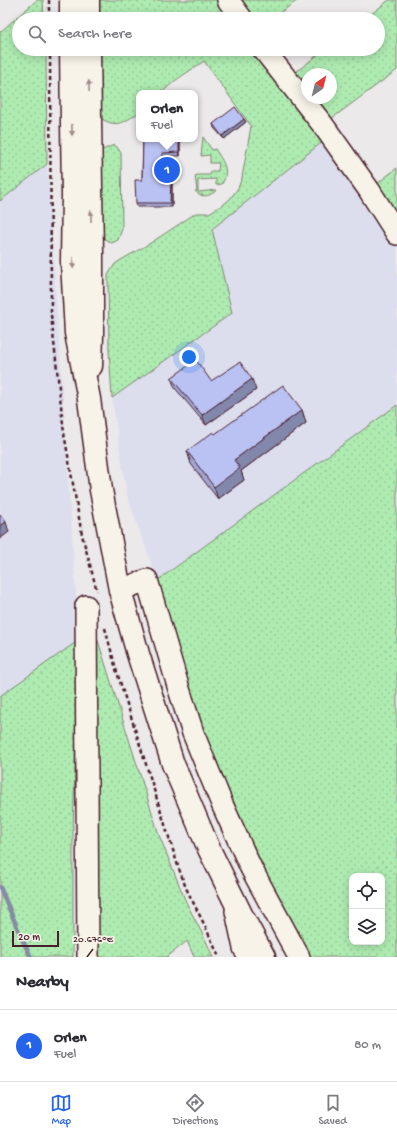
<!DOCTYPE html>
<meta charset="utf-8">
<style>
body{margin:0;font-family:"Gochi Hand",sans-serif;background:#f7f7f7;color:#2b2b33}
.controls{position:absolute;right:12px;bottom:12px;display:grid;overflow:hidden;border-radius:8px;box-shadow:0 2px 10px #0003}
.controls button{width:36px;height:36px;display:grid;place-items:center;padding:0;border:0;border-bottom:1px solid #e1e1e2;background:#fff;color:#2b2b33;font:20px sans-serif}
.compass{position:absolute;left:301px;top:68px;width:36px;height:36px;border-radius:50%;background:#fff;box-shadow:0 2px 10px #0003;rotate:35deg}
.scale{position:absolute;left:12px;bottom:10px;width:47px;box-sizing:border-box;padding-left:4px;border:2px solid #4a1f2b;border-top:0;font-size:11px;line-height:14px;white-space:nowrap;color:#4a1f2b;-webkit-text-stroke:3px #f7f3e8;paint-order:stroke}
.you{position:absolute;left:189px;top:357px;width:14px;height:14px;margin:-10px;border:3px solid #fff;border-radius:50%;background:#1a73e8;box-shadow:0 0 0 6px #1a73e833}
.badge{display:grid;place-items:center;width:26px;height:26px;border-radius:50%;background:#2563eb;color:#fff;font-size:13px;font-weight:700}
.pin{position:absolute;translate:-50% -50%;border:2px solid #fff;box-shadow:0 1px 4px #0006}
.popup{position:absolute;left:136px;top:90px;width:62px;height:52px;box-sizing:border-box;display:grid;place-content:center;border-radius:8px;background:#fff;filter:drop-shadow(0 1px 3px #0005);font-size:13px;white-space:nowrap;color:#7c7c81}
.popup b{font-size:15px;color:#2b2b33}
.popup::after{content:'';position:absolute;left:50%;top:100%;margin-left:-8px;border:8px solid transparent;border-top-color:#fff}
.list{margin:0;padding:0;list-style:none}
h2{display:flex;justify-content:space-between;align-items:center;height:52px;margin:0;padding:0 16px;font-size:17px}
h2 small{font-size:13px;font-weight:400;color:#7c7c81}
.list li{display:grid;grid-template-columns:26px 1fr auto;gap:12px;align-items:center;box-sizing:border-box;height:72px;padding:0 16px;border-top:1px solid #e1e1e2}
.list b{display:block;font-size:15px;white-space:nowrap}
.list p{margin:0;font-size:13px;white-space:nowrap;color:#7c7c81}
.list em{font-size:13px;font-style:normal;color:#7c7c81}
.icon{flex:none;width:22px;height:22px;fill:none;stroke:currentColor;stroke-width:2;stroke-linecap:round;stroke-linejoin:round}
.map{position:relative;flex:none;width:397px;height:957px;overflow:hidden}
.search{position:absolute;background:#fff;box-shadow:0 2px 10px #0003;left:12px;right:12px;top:12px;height:44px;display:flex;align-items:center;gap:10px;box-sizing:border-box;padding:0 14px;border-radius:22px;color:#7c7c81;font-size:15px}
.sheet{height:124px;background:#fff}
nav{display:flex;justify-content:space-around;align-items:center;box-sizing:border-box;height:56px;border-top:1px solid #e1e1e2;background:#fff;font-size:11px;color:#7c7c81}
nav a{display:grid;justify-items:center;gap:2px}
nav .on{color:#2563eb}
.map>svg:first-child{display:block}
.built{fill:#dcdded}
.grass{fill:url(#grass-dots);stroke:#7c856e;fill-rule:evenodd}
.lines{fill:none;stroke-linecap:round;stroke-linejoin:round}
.stream{stroke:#858ca5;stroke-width:4.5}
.minor-casing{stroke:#4a1f2b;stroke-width:24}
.major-casing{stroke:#4a1f2b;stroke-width:25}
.path{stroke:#4a1f2b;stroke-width:2.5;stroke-dasharray:4 3;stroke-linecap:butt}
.minor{stroke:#f7f3e8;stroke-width:21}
.major{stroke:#f7f3e8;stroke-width:22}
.wall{fill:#a0a7d2;stroke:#4a1f2b}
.shaded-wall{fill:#8288ab;stroke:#4a1f2b}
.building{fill:#bac2f4;stroke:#4a1f2b}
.oneway{fill:#a0898a}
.ticks{fill:none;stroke:#4a1f2b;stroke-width:1.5}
.ticks-label{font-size:10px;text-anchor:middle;fill:#4a1f2b;stroke:#f7f3e8;stroke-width:3.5;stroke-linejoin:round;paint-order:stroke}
</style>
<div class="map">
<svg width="397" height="957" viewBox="0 0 397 957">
<defs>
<pattern id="grass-dots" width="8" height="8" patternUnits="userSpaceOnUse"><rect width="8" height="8" fill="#aeebb1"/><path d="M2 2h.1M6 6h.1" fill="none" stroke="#97c998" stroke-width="1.8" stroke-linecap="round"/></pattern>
</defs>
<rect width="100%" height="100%" fill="#ebe9ea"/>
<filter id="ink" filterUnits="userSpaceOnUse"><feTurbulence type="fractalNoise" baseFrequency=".025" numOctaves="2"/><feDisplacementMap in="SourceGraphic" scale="8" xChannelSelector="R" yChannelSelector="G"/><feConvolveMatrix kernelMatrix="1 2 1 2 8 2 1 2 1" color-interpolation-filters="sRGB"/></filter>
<g filter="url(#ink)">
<path class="built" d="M 330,136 L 397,234 L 397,405 L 154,583 L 155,574 L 127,495 L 112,398 L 232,313 L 212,229 Z
M 47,164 L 79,640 L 0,696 L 0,201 Z"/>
<path class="grass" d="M 37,0 L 43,0 L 44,19 L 19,19 L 19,49 L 46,49 L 47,164 L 0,201 L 0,32 Z
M 98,0 L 228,0 L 242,19 L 98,19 Z
M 236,0 L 298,0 L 271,19 L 250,19 Z
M 389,0 L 397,0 L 397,70 L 323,125 L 330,136 L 212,229 L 232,313 L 112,398 L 109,350 L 108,275 L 115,264 L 121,260 L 149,244 L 193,215 L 196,213 L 209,213 L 224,204 L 230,199 L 238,188 L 242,178 L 251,126 L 204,61 L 176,80 L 161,93 L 139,93 L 139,112 C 124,123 116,129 99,117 L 98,49 L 263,49 L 292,75 L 325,49 L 378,49 L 378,19 L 365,19 ZM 307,74 L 331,74 L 331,98 L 307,98 Z
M 203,137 L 212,150 L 215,149 C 223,161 230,170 222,184 L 216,185 L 216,179 L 198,180 L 198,192 L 217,190 C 210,196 202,199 195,191 L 197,191 L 195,176 L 198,175 L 210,175 L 211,171 L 218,171 L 219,163 L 210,163 L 210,155 L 201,156 Z
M 114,145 L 117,147 L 121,153 L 122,229 L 118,240 L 112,243 L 101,237 L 100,151 Z
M 397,168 L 397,234 L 369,190 Z
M 397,405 L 397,957 L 309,957 L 263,876 L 205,744 L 154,583 ZM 352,876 L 382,876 L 382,942 L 352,942 Z
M 95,631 L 159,835 L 186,902 L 206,941 L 213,957 L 194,957 L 187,941 L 167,957 L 99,957 L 94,818 Z
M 79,640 L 73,831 L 73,957 L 0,957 L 0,696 Z"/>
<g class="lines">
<path class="stream" d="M 0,887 L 22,939 L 31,957"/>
<defs>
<path id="minor" d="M 228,0 L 242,19
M 263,49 L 323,125 L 369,190 L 397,234
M 120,590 L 147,580 L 178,686 L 193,733 L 222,804 L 251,868 L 299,957
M 86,606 L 88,957
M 236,911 L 244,948 L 248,957"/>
<path id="major" d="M 71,0 L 71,19
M 88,0 L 88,19
M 71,49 L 73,196 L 72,262 L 76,333 L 89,399 L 101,490 L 120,590 L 138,654 L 173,764 L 209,849 L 242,916 L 264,957
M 89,49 L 92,255 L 92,335 L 91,366"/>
</defs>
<use href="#minor" class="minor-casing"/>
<use href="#major" class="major-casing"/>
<path class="path" d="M 49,0 L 49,19
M 50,49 L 51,315 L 64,433 L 82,535 L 97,591
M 105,628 L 116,669 L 178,866 L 186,888 L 205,926 L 219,957"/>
<use href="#minor" class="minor"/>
<use href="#major" class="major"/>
</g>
<path class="wall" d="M 244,119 L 246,122 L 224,139 L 214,128 L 213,124 Z
M 143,139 L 180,139 L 180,156 L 163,156 L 163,180 L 171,180 L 172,184 L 172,207 L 137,207 L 136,203 L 142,180 Z
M 171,378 L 211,381 L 256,390 L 206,425 L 175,388 Z
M 302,410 L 306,423 L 241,471 L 244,480 L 218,499 L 191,464 L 187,451 L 215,434 Z"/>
<path class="shaded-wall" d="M 244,119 L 246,122 L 224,139 L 222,136 Z
M 179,139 L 180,139 L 180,156 L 179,152 Z
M 162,153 L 163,156 L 163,183 L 162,180 Z
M 171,180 L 172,184 L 172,207 L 170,203 Z
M 252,379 L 256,390 L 206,425 L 202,415 Z
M 302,410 L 306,423 L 241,471 L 244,480 L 218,499 L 214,487 L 234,460 Z
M 6,522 L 9,532 L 0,539 L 0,526 Z"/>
<path class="building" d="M 235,107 L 244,119 L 222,136 L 213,124 Z
M 143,139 L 179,139 L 179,152 L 162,153 L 162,180 L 171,180 L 170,203 L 136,203 L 135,180 L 142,180 Z
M 196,360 L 211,381 L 240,362 L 252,379 L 202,415 L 171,378 Z
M 283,385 L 302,410 L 234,460 L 240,468 L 214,487 L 187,451 L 213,432 L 215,434 Z
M 0,514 L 6,522 L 0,526 Z"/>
<defs><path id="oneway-solid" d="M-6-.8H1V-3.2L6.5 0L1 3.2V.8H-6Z"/></defs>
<g class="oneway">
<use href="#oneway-solid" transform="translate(89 86) rotate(-91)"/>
<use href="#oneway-solid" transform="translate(72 130) rotate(89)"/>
<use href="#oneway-solid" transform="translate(91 216) rotate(-91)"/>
<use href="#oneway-solid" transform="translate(73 263) rotate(88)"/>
</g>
</g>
<path class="ticks" d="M 87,957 L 93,949"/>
<g class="ticks-label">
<text x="93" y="942">20.676°E</text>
</g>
</svg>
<div class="controls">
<button><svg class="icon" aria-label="locate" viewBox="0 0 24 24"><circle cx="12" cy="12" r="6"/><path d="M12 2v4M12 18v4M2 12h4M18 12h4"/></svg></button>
<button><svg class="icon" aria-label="layers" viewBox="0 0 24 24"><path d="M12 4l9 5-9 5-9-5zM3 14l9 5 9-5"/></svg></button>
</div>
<svg class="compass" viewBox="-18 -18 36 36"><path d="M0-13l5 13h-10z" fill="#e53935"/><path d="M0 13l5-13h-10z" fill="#7c7c81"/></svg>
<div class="scale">20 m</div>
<div class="you"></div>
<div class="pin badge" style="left:167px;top:170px">1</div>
<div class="popup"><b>Orlen</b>Fuel</div>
<div class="search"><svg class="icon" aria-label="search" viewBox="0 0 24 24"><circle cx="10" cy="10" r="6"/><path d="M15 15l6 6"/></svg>Search here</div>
</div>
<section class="sheet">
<h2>Nearby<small></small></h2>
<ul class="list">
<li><span class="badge">1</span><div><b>Orlen</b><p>Fuel</p></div><em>80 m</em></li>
</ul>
</section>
<nav>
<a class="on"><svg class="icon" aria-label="map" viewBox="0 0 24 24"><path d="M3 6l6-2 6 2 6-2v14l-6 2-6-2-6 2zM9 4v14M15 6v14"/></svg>Map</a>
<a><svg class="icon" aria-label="directions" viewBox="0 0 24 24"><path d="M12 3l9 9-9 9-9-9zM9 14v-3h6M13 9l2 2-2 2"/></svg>Directions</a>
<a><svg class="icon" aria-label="saved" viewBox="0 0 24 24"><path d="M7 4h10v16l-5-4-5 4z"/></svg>Saved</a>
</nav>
